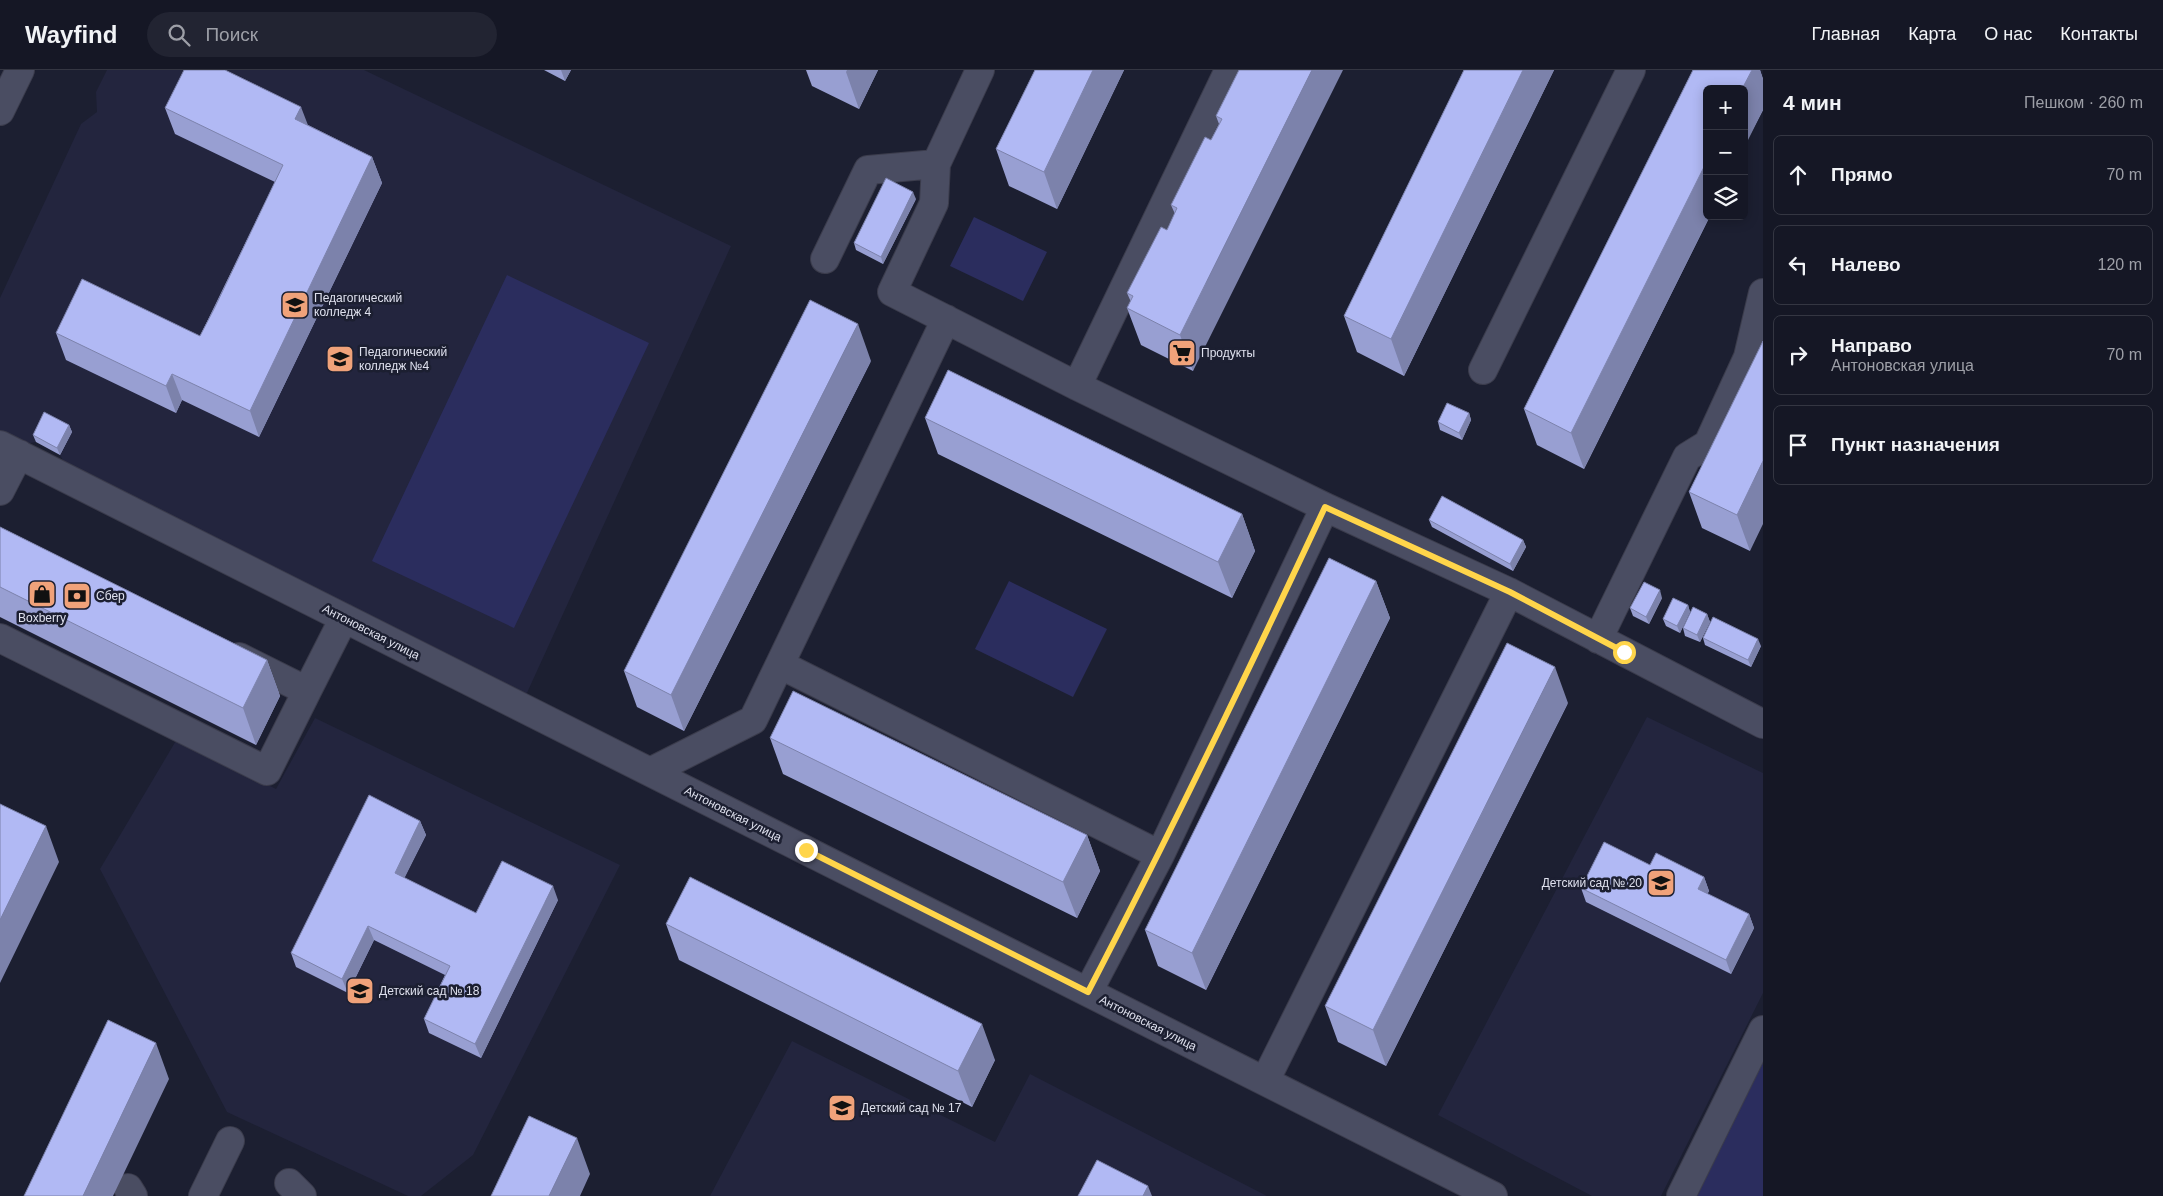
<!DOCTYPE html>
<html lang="ru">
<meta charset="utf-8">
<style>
body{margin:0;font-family:Helvetica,sans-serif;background:#222432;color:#f1f3f6}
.controls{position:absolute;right:15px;top:15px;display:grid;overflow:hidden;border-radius:8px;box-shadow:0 2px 12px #0003}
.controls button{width:45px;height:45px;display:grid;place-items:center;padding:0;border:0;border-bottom:1px solid #343642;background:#151725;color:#f1f3f6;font:25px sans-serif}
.stop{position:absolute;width:15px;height:15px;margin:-11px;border:4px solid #ffd54a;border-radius:50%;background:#fff}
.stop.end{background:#ffd54a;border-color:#fff;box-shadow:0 1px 5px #0008}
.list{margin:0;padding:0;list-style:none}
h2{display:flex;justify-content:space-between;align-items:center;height:65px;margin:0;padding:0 20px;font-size:21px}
h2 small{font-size:16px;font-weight:400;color:#9d9fa7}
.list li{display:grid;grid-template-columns:32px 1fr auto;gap:15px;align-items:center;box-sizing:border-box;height:80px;margin:0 10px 10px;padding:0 10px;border:1px solid #343642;border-radius:8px}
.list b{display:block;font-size:19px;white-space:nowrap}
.list p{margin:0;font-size:16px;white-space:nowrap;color:#9d9fa7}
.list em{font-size:16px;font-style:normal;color:#9d9fa7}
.icon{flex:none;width:28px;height:28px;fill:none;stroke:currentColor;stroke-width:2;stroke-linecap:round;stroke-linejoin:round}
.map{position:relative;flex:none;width:1763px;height:1126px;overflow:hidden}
header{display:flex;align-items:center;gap:30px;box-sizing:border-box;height:70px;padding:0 25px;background:#151725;border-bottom:1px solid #343642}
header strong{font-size:24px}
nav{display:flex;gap:28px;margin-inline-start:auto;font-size:18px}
.search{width:350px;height:45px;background:#222432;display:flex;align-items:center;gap:12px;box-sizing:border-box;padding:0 18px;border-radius:28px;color:#9d9fa7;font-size:19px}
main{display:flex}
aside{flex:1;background:#151725}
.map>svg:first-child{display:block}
.built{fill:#23253e}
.green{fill:#2b2d5e}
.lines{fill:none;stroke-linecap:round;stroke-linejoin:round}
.minor-casing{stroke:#3b3c4c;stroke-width:30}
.minor{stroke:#4a4d62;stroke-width:28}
.wall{fill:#989fd2}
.shaded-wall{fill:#7c82ab}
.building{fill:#b1b9f4;stroke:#7c82ab}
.route{stroke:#ffd54a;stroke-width:6}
.labels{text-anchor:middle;stroke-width:5;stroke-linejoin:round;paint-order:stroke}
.poi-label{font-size:12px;fill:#dfe1ee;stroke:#1c1f31;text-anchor:start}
.street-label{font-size:12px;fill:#dfe1ee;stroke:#1c1f31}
</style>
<header>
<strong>Wayfind</strong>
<div class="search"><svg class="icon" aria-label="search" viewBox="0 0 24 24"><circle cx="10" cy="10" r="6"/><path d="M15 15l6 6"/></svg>Поиск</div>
<nav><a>Главная</a><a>Карта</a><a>О нас</a><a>Контакты</a></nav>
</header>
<main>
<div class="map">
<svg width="1763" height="1126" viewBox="0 0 1763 1126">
<rect width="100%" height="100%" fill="#1c1f31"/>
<path class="built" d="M 107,0 L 364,0 L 731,176 L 526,625 L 65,394 L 60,385 L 71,362 L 47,350 L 36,372 L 25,374 L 0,361 L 0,228 L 81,54 L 97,42 L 96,22 Z
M 1647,647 L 1763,703 L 1763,923 L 1661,1126 L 1592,1126 L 1438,1045 Z
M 315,648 L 620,795 L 473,1085 L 421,1126 L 408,1126 L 227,1042 L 100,799 L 177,669 L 276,719 Z
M 792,971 L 995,1072 L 1030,1004 L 1267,1126 L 710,1126 Z"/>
<path class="green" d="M 974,147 L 1047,182 L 1023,231 L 950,196 Z
M 507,205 L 649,273 L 514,558 L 372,491 Z
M 1009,511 L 1107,559 L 1073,627 L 975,579 Z
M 1763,968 L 1763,1126 L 1671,1126 Z"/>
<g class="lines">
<defs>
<path id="minor" d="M 980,0 L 936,94 L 934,133 L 892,222 L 1077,316 L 1325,437 L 1509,522 L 1763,654
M 0,41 L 20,0
M 825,189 L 868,100 L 936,94
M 1483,300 L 1631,0
M 1077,316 L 1229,0
M 0,375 L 1493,1126
M 0,421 L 19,384
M 0,568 L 267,701 L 307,621
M 1598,569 L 1687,387 L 1708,374 L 1748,287 L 1763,223
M 239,587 L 307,621 L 344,548
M 781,595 L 1160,785
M 650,702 L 753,650 L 946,249
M 1088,922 L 1160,785 L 1325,437
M 1265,1011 L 1509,522
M 289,1113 L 302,1126
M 128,1118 L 133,1126
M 203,1126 L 230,1071
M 1681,1126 L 1763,960"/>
</defs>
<use href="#minor" class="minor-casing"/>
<use href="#minor" class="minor"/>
</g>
<path class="wall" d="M 544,0 L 571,0 L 565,11 Z
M 806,0 L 878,0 L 859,39 L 812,16 Z
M 1035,0 L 1124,0 L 1057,139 L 1009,116 L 996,79 Z
M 1239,0 L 1193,301 L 1141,275 L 1127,238 L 1131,232 L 1127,223 L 1167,160 L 1175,144 L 1171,135 L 1211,70 L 1219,54 L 1216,46 Z
M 1464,0 L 1554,0 L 1404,306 L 1357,282 L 1344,246 Z
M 1693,0 L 1760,0 L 1763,9 L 1763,40 L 1707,146 L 1710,146 L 1584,399 L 1537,375 L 1524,339 Z
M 165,38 L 308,55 L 372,87 L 382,113 L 259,367 L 182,330 L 176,343 L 66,290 L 56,263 L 200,266 L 275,112 L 175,64 Z
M 916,129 L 883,194 L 856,180 L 854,173 Z
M 1763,271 L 1750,481 L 1702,458 L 1689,422 Z
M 871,291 L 684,661 L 637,637 L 624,601 Z
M 1469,343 L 1471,350 L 1462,370 L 1440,360 L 1438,352 Z
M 925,348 L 1242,444 L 1255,481 L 1232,528 L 938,384 Z
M 69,355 L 72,362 L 60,385 L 36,372 L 33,365 Z
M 1429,450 L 1523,470 L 1526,477 L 1513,501 L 1432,457 Z
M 0,457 L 267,590 L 280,626 L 256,675 L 0,547 Z
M 1376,511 L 1390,548 L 1206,920 L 1158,896 L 1145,860 Z
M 1662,528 L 1649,554 L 1633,546 L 1630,538 Z
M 1688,535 L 1690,542 L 1680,563 L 1666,556 L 1663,549 Z
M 1707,544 L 1710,552 L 1700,572 L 1685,566 L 1683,558 Z
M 1703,568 L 1761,576 L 1751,597 L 1705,575 Z
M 1568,633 L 1386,996 L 1338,972 L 1325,936 Z
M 770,668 L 1087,765 L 1100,801 L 1077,848 L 783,704 Z
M 420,751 L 426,765 L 404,808 L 476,843 L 558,830 L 481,988 L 429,963 L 424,949 L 445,905 L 374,870 L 348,923 L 296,897 L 291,883 Z
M 1650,795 L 1704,807 L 1709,821 L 1707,824 L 1749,844 L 1754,858 L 1731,904 L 1586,832 L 1581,818 Z
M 666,854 L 995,990 L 972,1037 L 679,890 Z"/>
<path class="shaded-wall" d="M 561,0 L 571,0 L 565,11 Z
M 847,0 L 878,0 L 859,39 L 846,2 Z
M 1093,0 L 1124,0 L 1057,139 L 1044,102 Z
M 1312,0 L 1343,0 L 1193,301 L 1180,265 Z
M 1523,0 L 1554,0 L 1404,306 L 1391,269 Z
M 1752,0 L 1760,0 L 1763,9 L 1763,40 L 1744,78 L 1744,19 L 1742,19 Z
M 301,37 L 311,63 L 295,49 Z
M 372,87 L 382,113 L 259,367 L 250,341 Z
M 1707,91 L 1707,146 L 1710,146 L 1584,399 L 1571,363 Z
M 913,122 L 916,129 L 883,194 L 881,187 Z
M 858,254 L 871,291 L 684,661 L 671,625 Z
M 172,304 L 182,330 L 176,343 L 166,316 Z
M 1469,343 L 1471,350 L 1462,370 L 1459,363 Z
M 69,355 L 72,362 L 60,385 L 57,378 Z
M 1763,391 L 1763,454 L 1750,481 L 1737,445 Z
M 1242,444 L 1255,481 L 1232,528 L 1218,492 Z
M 1523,470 L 1526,477 L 1513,501 L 1510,494 Z
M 1376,511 L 1390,548 L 1206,920 L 1192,883 Z
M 1660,520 L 1662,528 L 1649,554 L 1646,547 Z
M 1688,535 L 1690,542 L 1680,563 L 1677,556 Z
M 1707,544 L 1710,552 L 1700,572 L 1697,565 Z
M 1758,569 L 1761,576 L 1751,597 L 1748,590 Z
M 267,590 L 280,626 L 256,675 L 243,638 Z
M 1555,597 L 1568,633 L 1386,996 L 1373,960 Z
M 420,751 L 426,765 L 400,817 L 395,803 Z
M 46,756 L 59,792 L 0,913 L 0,850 Z
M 1087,765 L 1100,801 L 1077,848 L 1063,812 Z
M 1704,807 L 1709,821 L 1703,833 L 1698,819 Z
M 553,816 L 558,830 L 481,988 L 475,974 Z
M 1749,844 L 1754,858 L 1731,904 L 1726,890 Z
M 368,856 L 374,870 L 348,923 L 342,909 Z
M 982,954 L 995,990 L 972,1037 L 958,1001 Z
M 156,973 L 169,1009 L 113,1126 L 83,1126 Z
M 577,1068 L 590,1104 L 580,1126 L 549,1126 Z
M 1148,1116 L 1152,1126 L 1143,1126 Z"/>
<path class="building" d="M 184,0 L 225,0 L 301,37 L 295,49 L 372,87 L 250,341 L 172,304 L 166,316 L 56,263 L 82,209 L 200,266 L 215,237 L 283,95 L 165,38 Z
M 1035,0 L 1093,0 L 1044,102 L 996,79 Z
M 1239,0 L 1312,0 L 1180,265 L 1127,238 L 1133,226 L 1127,223 L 1161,157 L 1167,160 L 1177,138 L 1171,135 L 1205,67 L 1211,70 L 1222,49 L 1216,46 Z
M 1464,0 L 1523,0 L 1391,269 L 1344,246 Z
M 1693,0 L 1752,0 L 1742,19 L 1707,19 L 1707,91 L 1571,363 L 1524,339 Z
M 886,108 L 913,122 L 881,187 L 854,173 Z
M 810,230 L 858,254 L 671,625 L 624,601 Z
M 1763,271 L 1763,391 L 1737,445 L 1689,422 Z
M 948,300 L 1242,444 L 1218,492 L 925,348 Z
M 1447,333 L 1469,343 L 1459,363 L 1438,352 Z
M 44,342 L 69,355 L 57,378 L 33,365 Z
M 1442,426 L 1523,470 L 1510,494 L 1429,450 Z
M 0,457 L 267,590 L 243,638 L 0,517 Z
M 1329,488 L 1376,511 L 1192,883 L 1145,860 Z
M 1644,512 L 1660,520 L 1646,547 L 1630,538 Z
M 1673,528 L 1688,535 L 1677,556 L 1663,549 Z
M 1693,537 L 1707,544 L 1697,565 L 1683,558 Z
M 1713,547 L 1758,569 L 1748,590 L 1703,568 Z
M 1507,573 L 1555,597 L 1373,960 L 1325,936 Z
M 793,621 L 1087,765 L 1063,812 L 770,668 Z
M 369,725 L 420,751 L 395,803 L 476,843 L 502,791 L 553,816 L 475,974 L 424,949 L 450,896 L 368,856 L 342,909 L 291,883 Z
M 0,734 L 46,756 L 0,850 Z
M 1604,772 L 1650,795 L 1656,783 L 1704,807 L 1698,819 L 1749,844 L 1726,890 L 1581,818 Z
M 690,807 L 982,954 L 958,1001 L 666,854 Z
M 108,950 L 156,973 L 83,1126 L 24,1126 Z
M 529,1046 L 577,1068 L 549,1126 L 491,1126 Z
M 1097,1090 L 1148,1116 L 1143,1126 L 1078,1126 Z"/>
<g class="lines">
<path class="route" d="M 806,780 L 1088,922 C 1171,762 1249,600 1325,437 L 1510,522 L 1624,582"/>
</g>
<defs>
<symbol id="university-square" viewBox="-11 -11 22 22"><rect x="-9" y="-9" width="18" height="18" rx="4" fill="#f0a27a" stroke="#1c1f31"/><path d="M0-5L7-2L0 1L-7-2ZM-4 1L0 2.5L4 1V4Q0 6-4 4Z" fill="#111"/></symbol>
<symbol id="supermarket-square" viewBox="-11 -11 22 22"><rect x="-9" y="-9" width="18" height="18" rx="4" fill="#f0a27a" stroke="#1c1f31"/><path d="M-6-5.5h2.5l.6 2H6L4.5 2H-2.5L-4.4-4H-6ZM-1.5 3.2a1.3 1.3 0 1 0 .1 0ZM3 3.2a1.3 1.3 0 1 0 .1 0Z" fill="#111"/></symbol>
<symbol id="shop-square" viewBox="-11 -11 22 22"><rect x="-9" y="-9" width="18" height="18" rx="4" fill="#f0a27a" stroke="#1c1f31"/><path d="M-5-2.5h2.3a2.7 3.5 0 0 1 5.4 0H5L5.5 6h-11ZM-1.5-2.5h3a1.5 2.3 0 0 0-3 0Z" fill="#111"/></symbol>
<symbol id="bank-square" viewBox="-11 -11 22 22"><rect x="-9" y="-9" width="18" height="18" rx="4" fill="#f0a27a" stroke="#1c1f31"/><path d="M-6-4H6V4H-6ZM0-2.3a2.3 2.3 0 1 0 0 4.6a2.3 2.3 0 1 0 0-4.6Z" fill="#111"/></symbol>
<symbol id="school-square" viewBox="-11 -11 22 22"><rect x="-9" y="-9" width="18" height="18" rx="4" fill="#f0a27a" stroke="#1c1f31"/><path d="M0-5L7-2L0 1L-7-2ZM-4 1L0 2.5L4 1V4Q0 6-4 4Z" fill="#111"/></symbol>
</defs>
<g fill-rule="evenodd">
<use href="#university-square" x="279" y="219" width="32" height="32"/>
<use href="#supermarket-square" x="1166" y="267" width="32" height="32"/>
<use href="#university-square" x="324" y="273" width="32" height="32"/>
<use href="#shop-square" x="26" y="508" width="32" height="32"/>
<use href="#bank-square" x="61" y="510" width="32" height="32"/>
<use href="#school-square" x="1645" y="797" width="32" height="32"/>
<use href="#school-square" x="344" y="905" width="32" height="32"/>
<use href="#school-square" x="826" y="1022" width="32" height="32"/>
</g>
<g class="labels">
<g class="poi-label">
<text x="314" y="232">Педагогический<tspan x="314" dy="14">колледж 4</tspan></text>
<text x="359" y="286">Педагогический<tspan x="359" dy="14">колледж №4</tspan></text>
<text x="1201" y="287">Продукты</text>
<text x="96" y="530">Сбер</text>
<text x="42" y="552" text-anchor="middle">Boxberry</text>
<text x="1642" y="817" text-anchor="end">Детский сад № 20</text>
<text x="379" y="925">Детский сад № 18</text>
<text x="861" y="1042">Детский сад № 17</text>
</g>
<g class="street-label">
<text transform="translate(371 562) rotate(27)" y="4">Антоновская улица</text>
<text transform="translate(733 744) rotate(27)" y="4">Антоновская улица</text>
<text transform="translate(1148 953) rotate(27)" y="4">Антоновская улица</text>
</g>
</g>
</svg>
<div class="controls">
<button>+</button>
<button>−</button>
<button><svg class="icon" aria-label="layers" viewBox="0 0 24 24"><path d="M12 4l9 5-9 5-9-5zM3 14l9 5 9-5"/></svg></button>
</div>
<div class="stop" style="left:1624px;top:582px"></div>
<div class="stop end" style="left:806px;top:780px"></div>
</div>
<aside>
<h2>4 мин<small>Пешком · 260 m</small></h2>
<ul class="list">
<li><svg class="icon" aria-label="ahead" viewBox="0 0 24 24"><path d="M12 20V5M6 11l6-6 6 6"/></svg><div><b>Прямо</b></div><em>70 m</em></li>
<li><svg class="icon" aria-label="left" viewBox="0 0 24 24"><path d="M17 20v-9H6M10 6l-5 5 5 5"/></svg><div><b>Налево</b></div><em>120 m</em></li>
<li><svg class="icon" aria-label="right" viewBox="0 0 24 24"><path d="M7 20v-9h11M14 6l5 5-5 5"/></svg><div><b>Направо</b><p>Антоновская улица</p></div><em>70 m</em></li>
<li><svg class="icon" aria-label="arrive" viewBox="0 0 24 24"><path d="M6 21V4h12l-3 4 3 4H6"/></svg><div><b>Пункт назначения</b></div></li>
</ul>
</aside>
</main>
